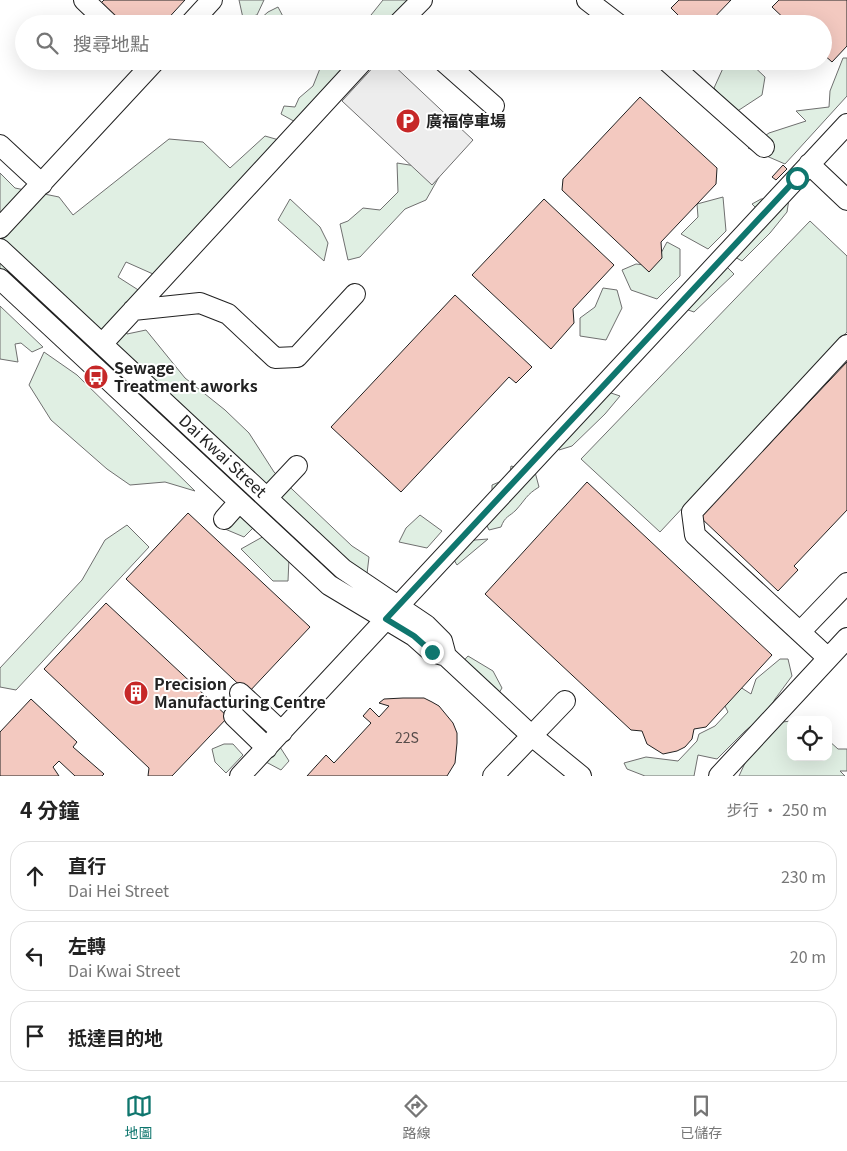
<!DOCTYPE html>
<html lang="zh-TW">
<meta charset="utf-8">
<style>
body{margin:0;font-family:Georgia,"Noto Sans TC",serif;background:#f2f2f2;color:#222}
.controls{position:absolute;right:15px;bottom:15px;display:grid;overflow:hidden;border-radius:10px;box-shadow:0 5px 20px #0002}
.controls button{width:45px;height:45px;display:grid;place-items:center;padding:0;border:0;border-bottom:1px solid #e0e0e0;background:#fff;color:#222;font:25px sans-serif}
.stop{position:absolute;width:15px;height:15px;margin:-11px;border:4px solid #0f766e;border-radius:50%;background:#fff}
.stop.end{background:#0f766e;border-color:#fff;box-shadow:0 1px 5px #0008}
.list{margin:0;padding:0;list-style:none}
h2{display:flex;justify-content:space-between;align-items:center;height:65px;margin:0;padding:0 20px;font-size:21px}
h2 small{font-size:16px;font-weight:400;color:#767676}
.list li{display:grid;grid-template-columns:32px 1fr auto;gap:15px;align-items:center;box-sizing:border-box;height:70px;margin:0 10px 10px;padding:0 10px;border:1px solid #e0e0e0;border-radius:20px}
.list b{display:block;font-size:19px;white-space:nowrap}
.list p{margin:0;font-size:16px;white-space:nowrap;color:#767676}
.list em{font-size:16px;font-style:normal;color:#767676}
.icon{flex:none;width:28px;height:28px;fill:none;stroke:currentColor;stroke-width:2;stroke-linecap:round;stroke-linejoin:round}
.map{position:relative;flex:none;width:847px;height:776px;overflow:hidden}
.search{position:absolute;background:#fff;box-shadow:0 5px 20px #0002;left:15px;right:15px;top:15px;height:55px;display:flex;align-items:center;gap:12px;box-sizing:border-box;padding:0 18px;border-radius:28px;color:#767676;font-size:19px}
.sheet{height:305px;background:#fff}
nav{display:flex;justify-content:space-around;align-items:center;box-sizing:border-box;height:70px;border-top:1px solid #e0e0e0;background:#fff;font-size:14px;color:#767676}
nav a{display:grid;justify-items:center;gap:2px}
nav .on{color:#0f766e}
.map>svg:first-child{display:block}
.green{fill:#e0efe3;stroke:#6f6f6f}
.parking{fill:#ededed;stroke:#6f6f6f}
.building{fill:#f3c9c0;stroke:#222}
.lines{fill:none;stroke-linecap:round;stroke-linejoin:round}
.minor-casing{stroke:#222;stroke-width:22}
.minor{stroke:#fff;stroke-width:20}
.route{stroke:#0f766e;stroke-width:6}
.labels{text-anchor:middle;stroke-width:4;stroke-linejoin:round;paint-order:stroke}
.number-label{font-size:14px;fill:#564c4a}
.poi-label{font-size:16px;font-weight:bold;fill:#222;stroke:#fff;text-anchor:start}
.street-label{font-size:16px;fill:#222;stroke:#fff}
</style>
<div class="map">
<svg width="847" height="776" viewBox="0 0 847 776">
<rect width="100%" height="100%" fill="#fff"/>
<path class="green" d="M 239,0 L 264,0 L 257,15 L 243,18 Z
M 383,0 L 418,0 L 395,24 L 383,24 L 371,15 Z
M 278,7 L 287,24 L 264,24 L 260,19 L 268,12 Z
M 843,58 L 847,58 L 847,96 L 785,164 L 748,148 L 769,133 L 806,121 L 796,111 L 829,107 L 830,91 Z
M 323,61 L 360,61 L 299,124 L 281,114 L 284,106 L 295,107 L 299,98 L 313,86 Z
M 733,61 L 748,61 L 765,77 L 762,95 L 736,112 L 714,88 L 724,66 Z
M 265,136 L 286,142 L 153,274 L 126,262 L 118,277 L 143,293 L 122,323 L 127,334 L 146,330 L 185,378 L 225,410 L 249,433 L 274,472 L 352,546 L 369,557 L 366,582 L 258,492 L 227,487 L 122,392 L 117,352 L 102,341 L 57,337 L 0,275 L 0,173 L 15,188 L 59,197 L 73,215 L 169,139 L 203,142 L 230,168 Z
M 397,163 L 428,168 L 439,177 L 426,200 L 405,209 L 360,257 L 348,260 L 340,224 L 348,221 L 363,208 L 380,210 L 398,192 Z
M 723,197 L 726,231 L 708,249 L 681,234 L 698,217 L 697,204 Z
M 290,199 L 320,227 L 328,243 L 324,261 L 278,220 Z
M 761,199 L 789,199 L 787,212 L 770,233 L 742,261 L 735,257 L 768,220 L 752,204 Z
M 810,221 L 847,256 L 847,332 L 660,532 L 581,459 Z
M 667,242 L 680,249 L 680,276 L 657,299 L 631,290 L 622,270 L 636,264 L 654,266 Z
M 725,265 L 734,274 L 694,312 L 674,305 Z
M 603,288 L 617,290 L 622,308 L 606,340 L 580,336 L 580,318 L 595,307 Z
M 0,306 L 43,347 L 32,352 L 21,343 L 15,344 L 18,362 L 0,359 Z
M 44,352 L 77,375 L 195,491 L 165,482 L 130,485 L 107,469 L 51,420 L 29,385 Z
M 605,391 L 620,396 L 605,414 L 572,446 L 559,450 L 548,432 Z
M 511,466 L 535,472 L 539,487 C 526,495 526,499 516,510 C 509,517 505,516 501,527 L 489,530 L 480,511 L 492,498 L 492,485 L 509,478 Z
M 227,504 L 253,528 L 244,537 L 225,529 L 218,514 Z
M 420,515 L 442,531 L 427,548 L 399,542 L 406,528 Z
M 127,525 L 149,547 L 16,690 L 0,687 L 0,668 L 82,580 L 105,540 Z
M 266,535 L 289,558 L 288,581 L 273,581 L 241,549 Z
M 488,539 L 457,565 L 445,545 L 475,540 Z
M 468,656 L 493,671 L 502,688 L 494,701 L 457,668 Z
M 780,659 L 788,659 L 792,676 L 775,699 L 767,713 L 745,731 L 717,759 L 698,755 L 694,776 L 645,776 L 627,769 L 624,763 L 646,757 L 678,761 L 697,741 L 699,734 L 715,726 L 728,712 L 722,700 L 737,685 L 751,694 L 756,679 Z
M 791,721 L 791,757 L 828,757 L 828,740 L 838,749 L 847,749 L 847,771 L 840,771 L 845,776 L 739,776 L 745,763 L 756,725 Z
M 224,744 L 233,744 L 243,755 L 226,773 L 215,762 L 212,749 Z
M 280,747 L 289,761 L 281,770 L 266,762 Z"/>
<path class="parking" d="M 379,61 L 389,61 L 473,140 L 432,185 L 342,101 Z"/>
<path class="building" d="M 104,0 L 185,0 L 163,24 L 123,24 L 101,3 Z
M 679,0 L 731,0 L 708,24 L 687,24 L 671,8 Z
M 779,0 L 847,0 L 847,46 L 832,62 L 823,54 L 823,24 L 790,24 L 772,7 Z
M 640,97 L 717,168 L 716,184 L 661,242 L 662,258 L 649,272 L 562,190 L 563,179 Z
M 783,165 L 787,169 L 776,180 L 772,177 Z
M 544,199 L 614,265 L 573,309 L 574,323 L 551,349 L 472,275 Z
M 455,295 L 532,367 L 516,383 L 509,377 L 401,492 L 331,427 Z
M 847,362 L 847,510 L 794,566 L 798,570 L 778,591 L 700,517 Z
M 587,482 L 772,655 L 706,727 L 694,729 L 692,739 L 685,747 L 677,751 L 663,754 L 647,744 L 642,731 L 631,730 L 485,594 Z
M 188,513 L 310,627 L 248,693 L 126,579 Z
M 106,603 L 228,717 L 172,776 L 148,776 L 149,768 L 44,669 Z
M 403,698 L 424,698 L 432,702 L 439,706 L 453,723 L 457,733 L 457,743 L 455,763 L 447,776 L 307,776 L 326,755 L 334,763 L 371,723 L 363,716 L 370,708 L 379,717 L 389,706 L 379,703 L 384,699 Z
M 31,699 L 77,742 L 73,747 L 104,774 L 102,776 L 75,776 L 59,761 L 53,767 L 59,776 L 0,776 L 0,732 Z"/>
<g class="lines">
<defs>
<path id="minor" d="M 84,0 L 109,24
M 587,0 L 618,24
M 190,24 L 212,0
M 398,24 L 422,0
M 443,61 L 494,106
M 667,61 L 764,147
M 0,145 L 42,184
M 809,164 L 847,200
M 0,228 L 155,61
M 0,249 L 343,569 L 426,625 L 442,641 L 446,656
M 0,279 L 329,585 L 414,636 L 432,652 L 446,656 L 532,736 L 581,776
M 133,310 L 200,303 L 228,314 L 275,358 L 297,357 L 355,294
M 102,344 L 363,61
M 267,498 L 297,466
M 224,519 L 239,502
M 800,632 L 847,583
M 828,658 L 695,535 L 692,512 L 847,345
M 240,693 L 282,732
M 234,716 L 267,748
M 240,776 L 847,124
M 493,776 L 565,701
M 719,776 L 847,638"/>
</defs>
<use href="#minor" class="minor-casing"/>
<use href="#minor" class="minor"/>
</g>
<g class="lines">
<path class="route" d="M 432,652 L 414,636 L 386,619 L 797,178"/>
</g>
<defs>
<symbol id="parking-disc" viewBox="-11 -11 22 22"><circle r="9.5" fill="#c62828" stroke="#fff"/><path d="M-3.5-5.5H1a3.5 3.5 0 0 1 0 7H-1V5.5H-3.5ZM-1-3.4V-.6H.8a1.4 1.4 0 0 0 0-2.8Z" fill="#fff"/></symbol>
<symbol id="bus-disc" viewBox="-11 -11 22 22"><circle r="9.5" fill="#c62828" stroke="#fff"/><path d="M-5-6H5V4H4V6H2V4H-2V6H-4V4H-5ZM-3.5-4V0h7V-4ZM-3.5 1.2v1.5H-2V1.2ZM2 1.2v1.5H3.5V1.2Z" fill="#fff"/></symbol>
<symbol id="building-disc" viewBox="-11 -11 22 22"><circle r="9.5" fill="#c62828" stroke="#fff"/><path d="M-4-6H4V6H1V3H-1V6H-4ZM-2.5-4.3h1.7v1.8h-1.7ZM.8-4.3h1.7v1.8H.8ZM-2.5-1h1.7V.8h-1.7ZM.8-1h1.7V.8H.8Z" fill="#fff"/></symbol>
</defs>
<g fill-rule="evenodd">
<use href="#parking-disc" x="394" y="107" width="28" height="28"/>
<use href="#bus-disc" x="82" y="363" width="28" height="28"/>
<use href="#building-disc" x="122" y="679" width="28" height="28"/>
</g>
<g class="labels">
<g class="number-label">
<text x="407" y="743">22S</text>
</g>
<g class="poi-label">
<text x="426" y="127">廣福停車場</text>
<text x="114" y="374">Sewage<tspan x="114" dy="18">Treatment aworks</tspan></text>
<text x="154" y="690">Precision<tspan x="154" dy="18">Manufacturing Centre</tspan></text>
</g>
<g class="street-label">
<text transform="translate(223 456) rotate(43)" y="6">Dai Kwai Street</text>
</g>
</g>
</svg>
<div class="controls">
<button><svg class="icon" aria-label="locate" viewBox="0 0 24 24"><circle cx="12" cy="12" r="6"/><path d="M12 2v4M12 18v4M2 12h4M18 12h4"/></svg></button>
</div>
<div class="stop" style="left:797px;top:178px"></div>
<div class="stop end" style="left:432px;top:652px"></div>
<div class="search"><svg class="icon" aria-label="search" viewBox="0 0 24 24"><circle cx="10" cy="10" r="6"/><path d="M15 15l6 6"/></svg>搜尋地點</div>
</div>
<section class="sheet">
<h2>4 分鐘<small>步行 · 250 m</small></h2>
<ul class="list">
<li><svg class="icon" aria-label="ahead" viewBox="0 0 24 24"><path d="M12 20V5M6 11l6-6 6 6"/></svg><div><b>直行</b><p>Dai Hei Street</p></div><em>230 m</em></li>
<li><svg class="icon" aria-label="left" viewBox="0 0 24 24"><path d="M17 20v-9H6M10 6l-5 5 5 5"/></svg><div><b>左轉</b><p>Dai Kwai Street</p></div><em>20 m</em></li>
<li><svg class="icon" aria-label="arrive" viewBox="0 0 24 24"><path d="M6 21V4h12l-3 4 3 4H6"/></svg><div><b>抵達目的地</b></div></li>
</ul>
</section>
<nav>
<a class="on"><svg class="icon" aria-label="map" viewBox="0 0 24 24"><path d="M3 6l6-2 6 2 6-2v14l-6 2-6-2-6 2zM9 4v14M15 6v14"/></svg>地圖</a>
<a><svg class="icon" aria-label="directions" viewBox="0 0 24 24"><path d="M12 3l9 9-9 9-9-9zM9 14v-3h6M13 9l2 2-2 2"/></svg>路線</a>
<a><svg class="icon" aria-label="saved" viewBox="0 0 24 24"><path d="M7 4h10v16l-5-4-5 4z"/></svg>已儲存</a>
</nav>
